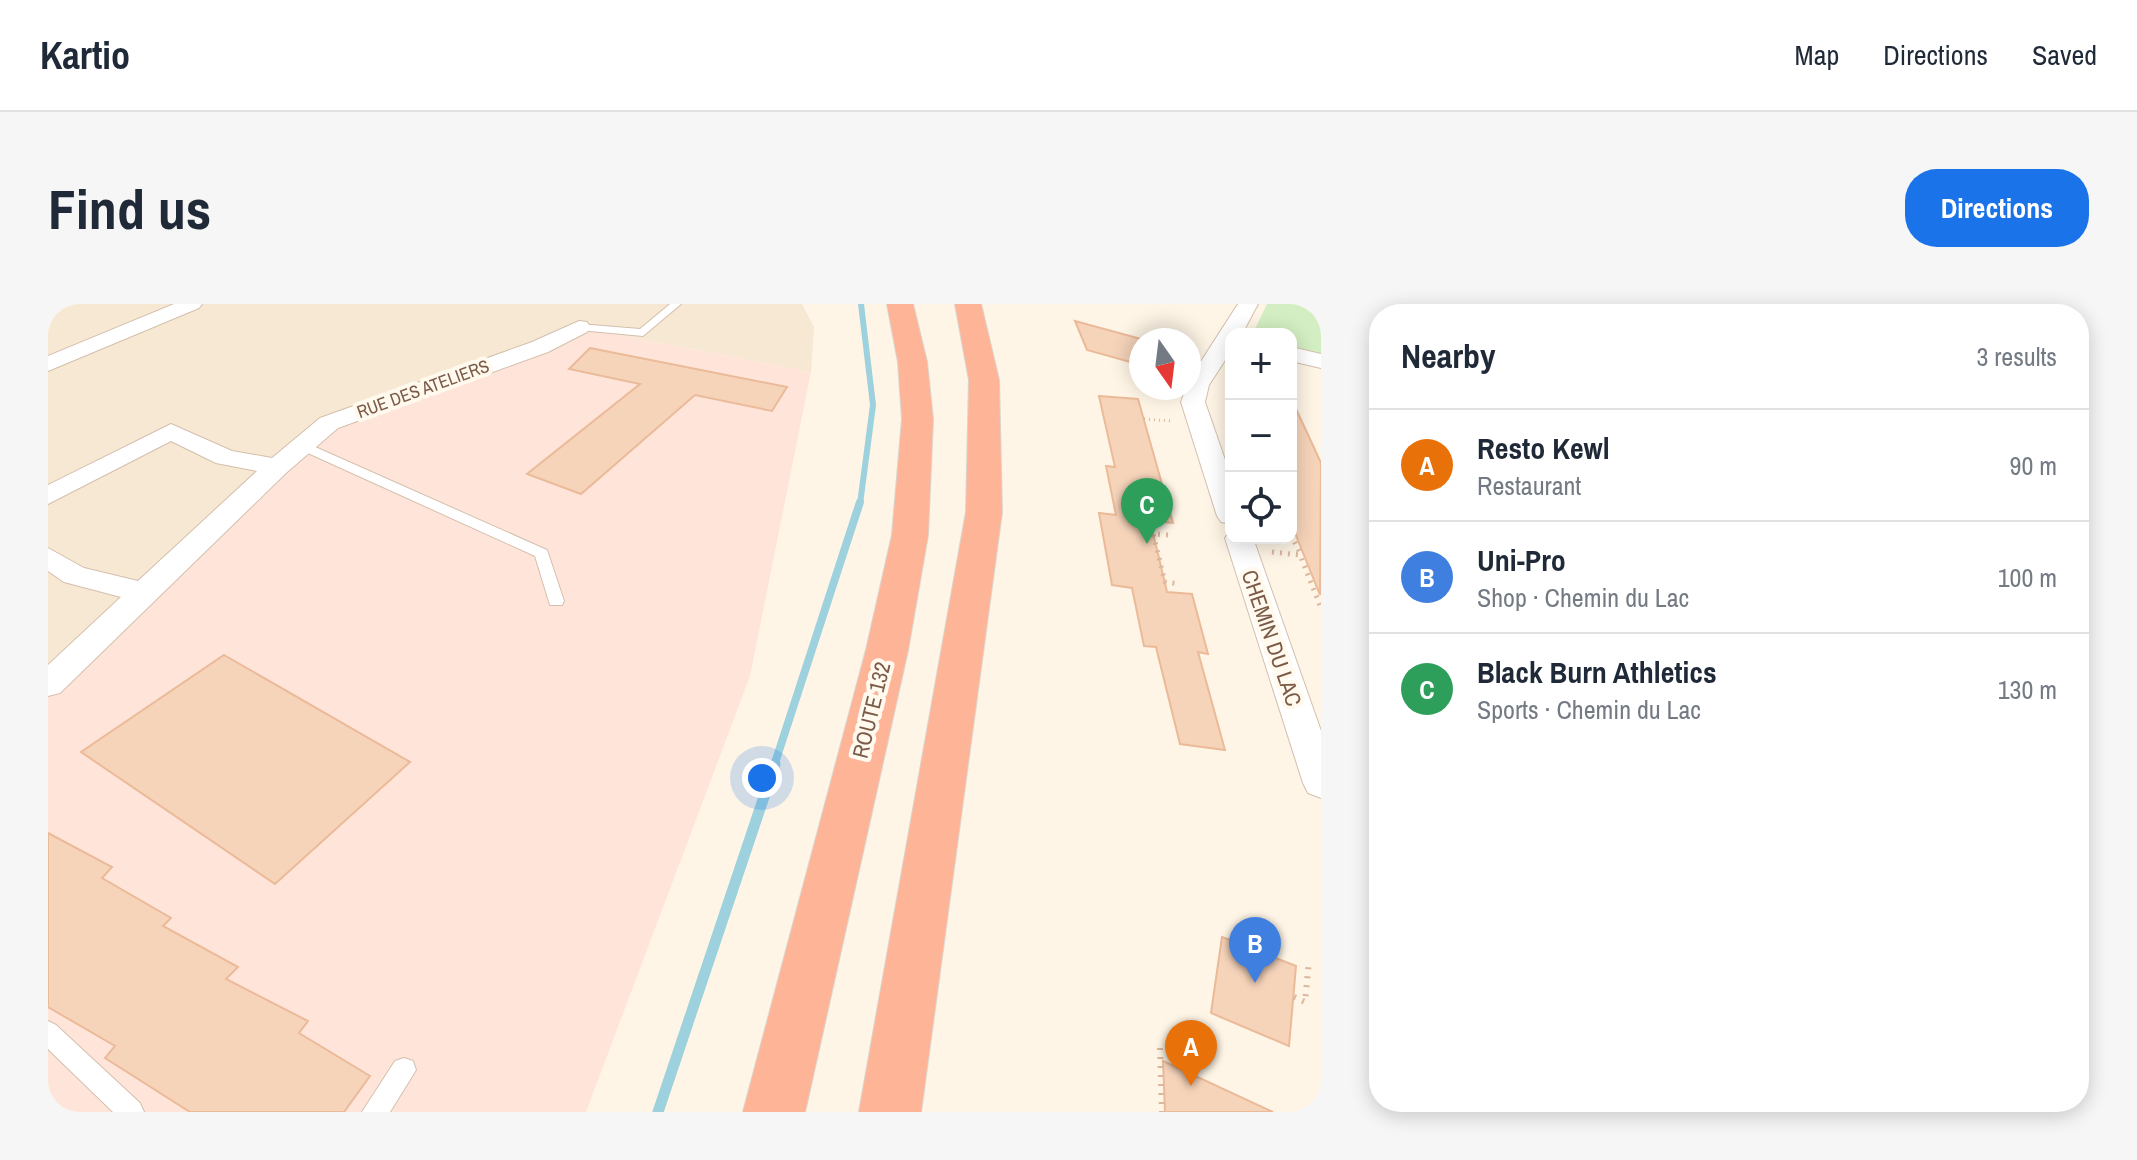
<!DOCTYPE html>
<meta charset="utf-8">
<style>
body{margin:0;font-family:"Archivo Narrow",sans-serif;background:#f6f6f7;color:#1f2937}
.controls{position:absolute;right:24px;top:24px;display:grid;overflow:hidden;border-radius:16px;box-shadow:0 4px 20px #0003}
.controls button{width:72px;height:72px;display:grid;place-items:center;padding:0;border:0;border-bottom:2px solid #e0e1e3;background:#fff;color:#1f2937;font:40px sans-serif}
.compass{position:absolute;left:1081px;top:24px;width:72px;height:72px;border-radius:50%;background:#fff;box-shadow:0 4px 20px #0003;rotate:166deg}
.you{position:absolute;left:714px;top:474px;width:28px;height:28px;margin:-20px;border:6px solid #fff;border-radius:50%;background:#1a73e8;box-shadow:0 0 0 12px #1a73e833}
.badge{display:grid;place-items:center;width:52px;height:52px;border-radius:50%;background:#1a73e8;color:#fff;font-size:26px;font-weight:700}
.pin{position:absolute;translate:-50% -66px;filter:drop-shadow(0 2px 4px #0008)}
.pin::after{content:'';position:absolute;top:42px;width:28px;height:24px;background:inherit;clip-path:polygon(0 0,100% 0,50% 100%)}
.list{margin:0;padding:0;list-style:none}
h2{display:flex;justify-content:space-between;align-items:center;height:104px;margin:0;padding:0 32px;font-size:34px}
h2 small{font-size:26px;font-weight:400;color:#747a83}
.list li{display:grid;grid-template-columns:52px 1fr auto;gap:24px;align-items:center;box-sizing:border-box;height:112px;padding:0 32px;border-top:2px solid #e0e1e3}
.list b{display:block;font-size:30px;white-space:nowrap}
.list p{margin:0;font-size:26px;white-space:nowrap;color:#747a83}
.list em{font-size:26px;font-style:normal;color:#747a83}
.icon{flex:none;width:44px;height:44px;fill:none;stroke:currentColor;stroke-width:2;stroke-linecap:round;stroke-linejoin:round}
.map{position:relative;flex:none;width:1273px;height:808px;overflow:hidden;border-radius:32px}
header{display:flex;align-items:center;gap:48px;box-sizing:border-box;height:112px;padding:0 40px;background:#fff;border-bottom:2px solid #e0e1e3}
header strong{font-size:38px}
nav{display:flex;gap:44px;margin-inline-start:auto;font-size:28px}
.intro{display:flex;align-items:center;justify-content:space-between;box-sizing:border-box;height:192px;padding:0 48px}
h1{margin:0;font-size:56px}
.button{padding:20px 36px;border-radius:32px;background:#1a73e8;color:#fff;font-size:28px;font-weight:700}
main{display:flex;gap:48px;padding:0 48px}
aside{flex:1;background:#fff;border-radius:32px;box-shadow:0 4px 20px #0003}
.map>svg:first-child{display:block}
.residential{fill:#f7e8d3}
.commercial{fill:#ffe5d9}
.green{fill:#d3eec2}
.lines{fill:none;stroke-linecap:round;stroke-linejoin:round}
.stream-far2{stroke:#9dd1dd;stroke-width:6}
.stream-far1{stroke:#9dd1dd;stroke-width:8}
.stream{stroke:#9dd1dd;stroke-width:11}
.building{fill:#f6d4ba;stroke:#ebba99;stroke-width:2}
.lane-casing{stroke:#d4bfad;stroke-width:2}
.street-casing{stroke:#d4bfad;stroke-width:2}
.highway-casing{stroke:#ddd4cf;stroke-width:2}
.path-far2{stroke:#dcb79d;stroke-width:3;stroke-dasharray:1 4;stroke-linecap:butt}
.path-far1{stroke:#dcb79d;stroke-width:5;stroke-dasharray:2 6;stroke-linecap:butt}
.path{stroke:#dcb79d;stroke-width:6;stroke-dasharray:2 7;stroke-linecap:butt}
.lane{fill:#fff;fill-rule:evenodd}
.street{fill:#fff;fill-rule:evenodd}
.highway{fill:#feb597;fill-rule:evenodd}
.labels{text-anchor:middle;stroke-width:8;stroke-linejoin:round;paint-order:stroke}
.far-street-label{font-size:18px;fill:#7b5b47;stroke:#fff9ee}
.street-label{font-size:22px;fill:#7b5b47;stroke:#fff9ee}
</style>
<header>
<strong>Kartio</strong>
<nav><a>Map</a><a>Directions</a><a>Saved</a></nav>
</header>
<div class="intro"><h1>Find us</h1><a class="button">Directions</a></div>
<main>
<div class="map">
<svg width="1273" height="808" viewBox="0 0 1273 808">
<rect width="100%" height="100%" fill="#fef5e6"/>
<path class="residential" d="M 0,0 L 754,0 L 766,23 L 763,68 L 531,23 L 0,374 Z"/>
<path class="commercial" d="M 531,23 L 763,68 L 702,372 L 538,808 L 0,808 L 0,377 L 281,119 Z"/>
<path class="green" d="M 1219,0 L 1273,0 L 1273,52 L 1243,45 L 1243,30 L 1211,30 L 1207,25 Z"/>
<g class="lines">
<path class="stream-far2" d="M 812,200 L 825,101 L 813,0"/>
<path class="stream-far1" d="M 726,462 L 812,198"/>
<path class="stream" d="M 610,808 L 727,460"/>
</g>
<path class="building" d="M 1027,17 L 1093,35 L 1093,61 L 1039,46 Z
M 542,44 L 739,83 L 724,107 L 647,91 L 533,190 L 479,170 L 592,80 L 521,65 Z
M 1051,92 L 1090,95 L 1125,219 L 1102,217 L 1111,254 L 1119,288 L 1144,290 L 1160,350 L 1150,348 L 1177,446 L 1132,440 L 1108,343 L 1096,342 L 1084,284 L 1064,281 L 1051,209 L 1068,211 L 1058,162 L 1067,163 Z
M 1243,94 L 1273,159 L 1272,291 L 1243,219 Z
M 176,351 L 362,458 L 227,580 L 33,448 Z
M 0,529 L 64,563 L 54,574 L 123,614 L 115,622 L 190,663 L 178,675 L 260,717 L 251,729 L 322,772 L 296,808 L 142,808 L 57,754 L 67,742 L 0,703 Z
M 1174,633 L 1248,662 L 1241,742 L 1163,709 Z
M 1115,757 L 1225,808 L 1117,808 Z"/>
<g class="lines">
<defs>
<path id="lane" d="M 622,0 L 633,0 L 595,32 L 531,26 L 525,23 L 531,20 L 592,25 Z
M 256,138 L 499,246 L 516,297 L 514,301 L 502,301 L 487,252 L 251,145 L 249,142 Z
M 0,717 L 8,721 L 92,799 L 96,808 L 65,808 L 0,745 Z
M 356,754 L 365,757 L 368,766 L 342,808 L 314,808 L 347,757 Z"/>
<path id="street" d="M 126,0 L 154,0 L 151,4 L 0,67 L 0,52 Z
M 1190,0 L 1210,0 L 1194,30 L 1183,30 L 1183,47 L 1161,81 L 1157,98 L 1183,173 L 1183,220 L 1173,218 L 1169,212 L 1133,98 L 1141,76 Z
M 531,17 L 539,18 L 542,23 L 539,28 L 500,48 L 290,124 L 238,169 L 12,389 L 0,392 L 0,361 L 73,293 L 16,278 L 0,267 L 0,244 L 36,264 L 90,277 L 209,167 L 168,159 L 123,137 L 0,200 L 0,181 L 123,120 L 184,147 L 224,154 L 272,114 L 484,38 Z
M 1243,43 L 1273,50 L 1273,64 L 1243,57 Z
M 1183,227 L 1183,234 L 1205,234 L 1273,427 L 1273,494 L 1260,489 L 1255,479 L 1177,234 Z"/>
<path id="highway" d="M 839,0 L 865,0 L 879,58 L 885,115 L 880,231 L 860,346 L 757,808 L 695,808 L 818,346 L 844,231 L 854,115 L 850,58 Z
M 907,0 L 933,0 L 951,76 L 954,208 L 873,808 L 811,808 L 918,208 L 921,76 Z"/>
</defs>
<use href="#lane" class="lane-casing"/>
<use href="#street" class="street-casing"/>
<use href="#highway" class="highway-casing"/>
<path class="path-far2" d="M 1096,115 L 1124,117"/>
<path class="path-far1" d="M 1120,231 L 1105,230 L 1117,278 L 1132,280
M 1243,231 L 1253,251
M 1224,248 L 1252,251 L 1273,304"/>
<path class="path" d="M 1246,693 L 1257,698 L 1261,657
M 1112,744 L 1114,808"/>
<use href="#lane" class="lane"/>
<use href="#street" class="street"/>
<use href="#highway" class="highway"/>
</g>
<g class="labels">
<g class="far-street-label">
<text transform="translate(375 85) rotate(-20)" y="6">RUE DES ATELIERS</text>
</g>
<g class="street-label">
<text transform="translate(1224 334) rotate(71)" y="8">CHEMIN DU LAC</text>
<text transform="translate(823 406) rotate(-76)" y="8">ROUTE 132</text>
</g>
</g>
</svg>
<div class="controls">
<button>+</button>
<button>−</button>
<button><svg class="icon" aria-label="locate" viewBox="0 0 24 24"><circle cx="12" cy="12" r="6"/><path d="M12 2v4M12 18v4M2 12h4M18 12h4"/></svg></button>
</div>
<svg class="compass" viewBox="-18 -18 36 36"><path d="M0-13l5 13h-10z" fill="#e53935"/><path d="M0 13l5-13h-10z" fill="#747a83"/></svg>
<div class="you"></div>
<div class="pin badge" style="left:1143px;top:782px;background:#e8710a">A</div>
<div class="pin badge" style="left:1207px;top:679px;background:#3f7fe0">B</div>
<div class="pin badge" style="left:1099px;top:240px;background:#2e9e5b">C</div>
</div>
<aside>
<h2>Nearby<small>3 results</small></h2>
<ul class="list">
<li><span class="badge" style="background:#e8710a">A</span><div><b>Resto Kewl</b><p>Restaurant</p></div><em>90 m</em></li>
<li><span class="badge" style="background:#3f7fe0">B</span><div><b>Uni-Pro</b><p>Shop · Chemin du Lac</p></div><em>100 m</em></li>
<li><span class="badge" style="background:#2e9e5b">C</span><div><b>Black Burn Athletics</b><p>Sports · Chemin du Lac</p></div><em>130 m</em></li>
</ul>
</aside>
</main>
